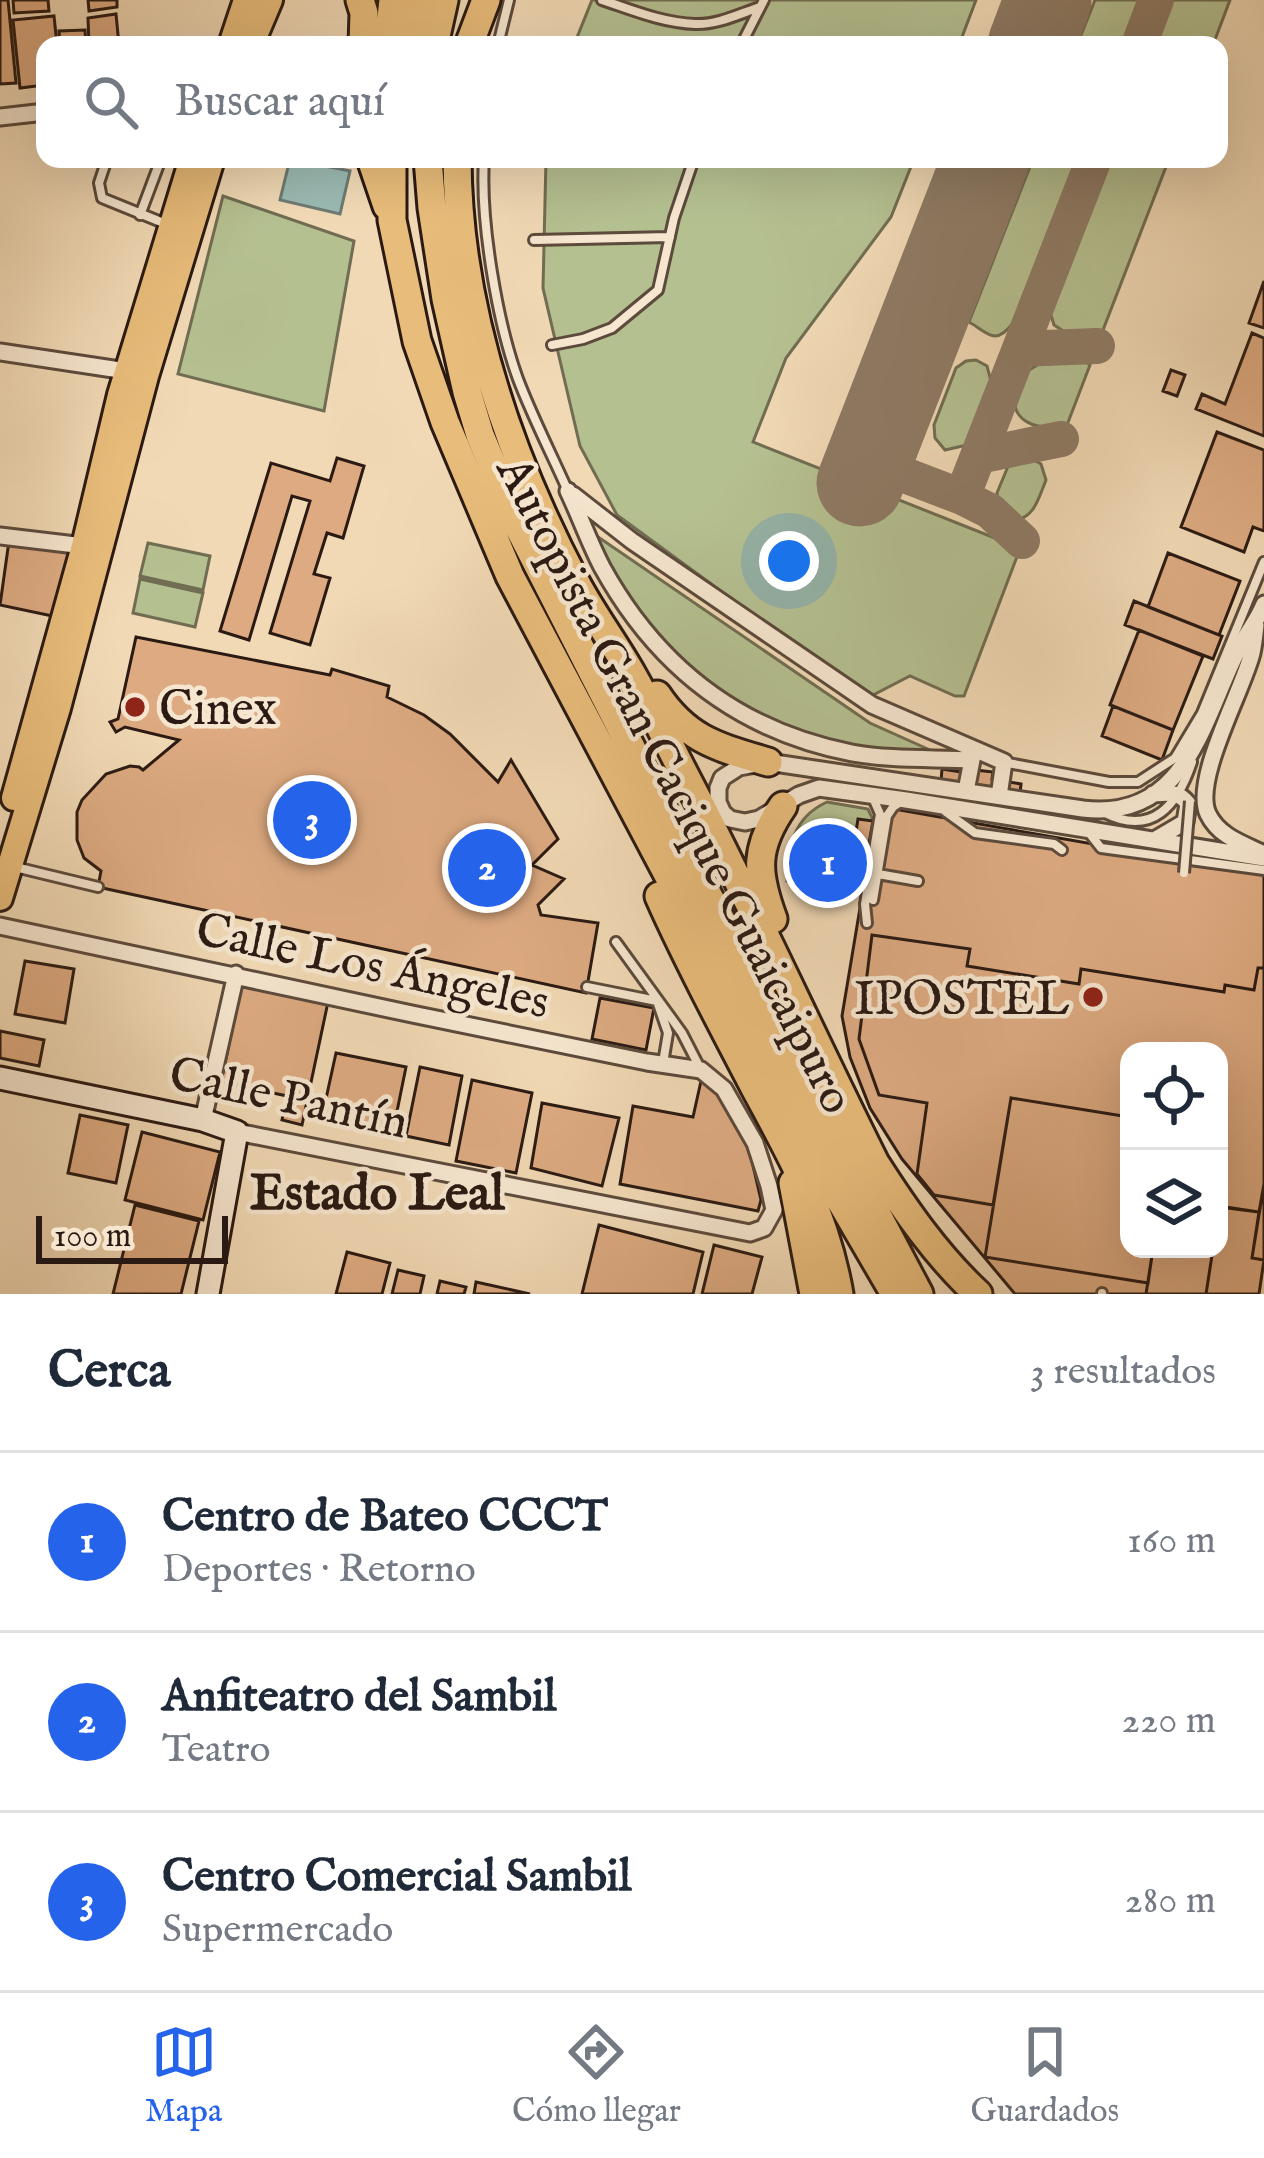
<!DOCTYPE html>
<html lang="es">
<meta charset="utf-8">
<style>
body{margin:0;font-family:"IM FELL English",serif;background:#f2f2f3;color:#1f2937}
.controls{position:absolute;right:36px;bottom:36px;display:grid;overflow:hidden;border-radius:24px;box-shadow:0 12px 48px #0002}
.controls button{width:108px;height:108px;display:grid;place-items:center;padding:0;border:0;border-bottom:3px solid #e0e1e3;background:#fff;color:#1f2937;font:60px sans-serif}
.scale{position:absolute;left:36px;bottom:30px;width:192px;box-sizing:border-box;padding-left:12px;border:6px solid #2b1a13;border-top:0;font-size:33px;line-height:42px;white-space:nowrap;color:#2b1a13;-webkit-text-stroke:9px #f6e6cf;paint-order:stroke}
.you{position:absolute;left:789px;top:561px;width:42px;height:42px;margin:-30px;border:9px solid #fff;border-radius:50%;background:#1a73e8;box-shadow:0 0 0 18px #1a73e833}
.badge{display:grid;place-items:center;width:78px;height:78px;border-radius:50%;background:#2563eb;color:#fff;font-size:39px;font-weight:700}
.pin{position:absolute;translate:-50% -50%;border:6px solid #fff;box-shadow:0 3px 12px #0006}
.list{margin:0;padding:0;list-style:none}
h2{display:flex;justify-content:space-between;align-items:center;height:156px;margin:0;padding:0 48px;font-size:51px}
h2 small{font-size:39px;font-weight:400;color:#747a83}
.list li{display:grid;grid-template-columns:78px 1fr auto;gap:36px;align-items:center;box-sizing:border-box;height:180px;padding:0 48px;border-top:3px solid #e0e1e3}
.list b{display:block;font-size:45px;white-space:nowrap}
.list p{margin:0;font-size:39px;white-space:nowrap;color:#747a83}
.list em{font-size:39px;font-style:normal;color:#747a83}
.icon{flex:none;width:66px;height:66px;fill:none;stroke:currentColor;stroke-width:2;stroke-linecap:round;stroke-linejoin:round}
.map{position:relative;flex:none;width:1264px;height:1294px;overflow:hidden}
.search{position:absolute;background:#fff;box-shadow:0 12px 48px #0002;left:36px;right:36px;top:36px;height:132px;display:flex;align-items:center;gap:30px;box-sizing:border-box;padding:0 42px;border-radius:24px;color:#747a83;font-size:45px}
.sheet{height:696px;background:#fff}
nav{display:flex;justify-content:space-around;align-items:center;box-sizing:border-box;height:168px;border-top:3px solid #e0e1e3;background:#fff;font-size:33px;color:#747a83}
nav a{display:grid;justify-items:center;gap:6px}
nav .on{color:#2563eb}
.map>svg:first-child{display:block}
.green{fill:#b5c091;stroke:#706d52;stroke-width:3}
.water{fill:#9bbab1;stroke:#6e7a72;stroke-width:3}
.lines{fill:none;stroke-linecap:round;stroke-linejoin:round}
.taxiway{stroke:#8e7a64;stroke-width:36}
.runway{stroke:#8e7a64;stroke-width:87}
.building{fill:#ddaa81;stroke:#2b1a13;stroke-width:3}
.lane-casing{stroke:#5c4a3c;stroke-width:14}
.street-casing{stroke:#5c4a3c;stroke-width:21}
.secondary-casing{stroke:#2b1a13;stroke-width:27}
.primary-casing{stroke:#2b1a13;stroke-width:30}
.highway-casing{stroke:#2b1a13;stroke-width:33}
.lane{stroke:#f6e6cf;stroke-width:8}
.street{stroke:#f6e6cf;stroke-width:15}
.secondary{stroke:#f6e6cf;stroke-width:21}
.primary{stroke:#e8bc7a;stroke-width:24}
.highway{stroke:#e8bc7a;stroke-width:27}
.lane-bridge-casing{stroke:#5c4a3c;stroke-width:14;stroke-linecap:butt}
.lane-bridge{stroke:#f6e6cf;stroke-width:8}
.poi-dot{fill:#8f2418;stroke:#f6e6cf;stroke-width:4.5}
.labels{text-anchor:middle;stroke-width:9;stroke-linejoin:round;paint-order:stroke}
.poi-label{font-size:48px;fill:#2b1a13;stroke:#f6e6cf;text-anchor:start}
.street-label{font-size:48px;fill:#2b1a13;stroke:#f6e6cf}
.neighbourhood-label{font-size:51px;font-weight:bold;fill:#2b1a13;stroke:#f6e6cf}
</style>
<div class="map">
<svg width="1264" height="1294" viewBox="0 0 1264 1294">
<rect width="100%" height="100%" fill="#f1d9b5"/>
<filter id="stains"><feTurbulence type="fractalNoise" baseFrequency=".00167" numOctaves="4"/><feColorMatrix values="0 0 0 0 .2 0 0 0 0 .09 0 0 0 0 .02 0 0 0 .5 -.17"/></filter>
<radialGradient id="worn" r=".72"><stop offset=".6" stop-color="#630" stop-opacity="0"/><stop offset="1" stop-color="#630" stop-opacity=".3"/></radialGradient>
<path class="green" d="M 592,0 L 976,0 L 959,45 L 574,45 Z
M 1095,0 L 1140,0 L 1123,45 L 1077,45 Z
M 1172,0 L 1230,0 L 1213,45 L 1154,45 Z
M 546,159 L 914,159 L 891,217 L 786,358 L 753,442 L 1015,546 L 1018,554 L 964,696 L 955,696 L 910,676 L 873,695 L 733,600 L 617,515 L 580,446 L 543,288 Z
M 1033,159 L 1078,159 L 1013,323 C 995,347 987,332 969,322 Z
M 1109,159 L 1169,159 L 1103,330 L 1098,334 L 1065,332 L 1054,325 L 1050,312 L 1053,300 Z
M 223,196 L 354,241 L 324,411 L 178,374 Z
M 976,360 L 987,366 L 991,381 L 967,445 L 945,450 L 935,438 L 934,425 L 956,368 L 966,361 Z
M 1053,360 L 1084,360 L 1090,365 L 1067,425 C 995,440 1003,367 1053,360 Z
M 1032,459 L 1041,464 L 1046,480 C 1039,497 1034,520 1013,520 L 998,503 L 997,493 L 1009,464 L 1014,461 Z
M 585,528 L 870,723 L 930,750 C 915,751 899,755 884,755 C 801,752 689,679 638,616 C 617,590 602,557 585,528 Z
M 148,543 L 210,556 L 203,590 L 140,576 Z
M 140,579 L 203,593 L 195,627 L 133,613 Z
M 827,802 L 868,809 L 874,822 L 863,890 L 787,881 C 789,847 792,818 827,802 Z"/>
<path class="water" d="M 290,159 L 350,171 L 340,214 L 280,200 Z"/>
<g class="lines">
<path class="taxiway" d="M 1139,45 L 1156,0
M 1020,349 L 1097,346
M 978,456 L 1061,439
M 868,461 L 962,497 L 1094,159
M 962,497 L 990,511 L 1022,541"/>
<path class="runway" d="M 1031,45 L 1048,0
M 860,483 L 986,159"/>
</g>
<path class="building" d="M 0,0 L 8,0 L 16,83 L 0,84 Z
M 13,0 L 48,0 L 49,11 L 14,13 Z
M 88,0 L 117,0 L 117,7 L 89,11 Z
M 116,14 L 119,45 L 89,45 L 88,18 Z
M 54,16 L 57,45 L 45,45 L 45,85 L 20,88 L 13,20 Z
M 85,30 L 86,45 L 60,45 L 59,31 Z
M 1264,281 L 1264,328 L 1249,323 Z
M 1252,333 L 1264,338 L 1264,436 L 1196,409 L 1202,394 L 1225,404 Z
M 1171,370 L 1185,375 L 1177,396 L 1163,391 Z
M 1217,432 L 1264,450 L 1264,531 L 1253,527 L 1244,552 L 1181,527 Z
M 337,458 L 364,466 L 343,538 L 327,533 L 314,574 L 330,578 L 310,645 L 270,633 L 310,501 L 292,496 L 249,640 L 220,631 L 271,463 L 330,481 Z
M 9,541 L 75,548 L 57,617 L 0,605 Z
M 1168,553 L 1240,581 L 1219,635 L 1148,607 Z
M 1134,601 L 1222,636 L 1213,659 L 1125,625 Z
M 1139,630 L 1203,656 L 1173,730 L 1110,705 Z
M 136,637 L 330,675 L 332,669 L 389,686 L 387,697 L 424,715 L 450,734 L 498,782 L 511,760 L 558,839 L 532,865 L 564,879 L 538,905 L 541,915 L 598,923 L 586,993 L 98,887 L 101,871 L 84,858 L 77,840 L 77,812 L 82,800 L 106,774 L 130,766 L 139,767 L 143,770 L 179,740 L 125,727 L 116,732 L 110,722 L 118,719 Z
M 1113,706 L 1173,730 L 1162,760 L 1102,736 Z
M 942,769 L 974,774 L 975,770 L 993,772 L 992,779 L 1021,784 L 1020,794 L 941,781 Z
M 877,806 L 1264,874 L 1264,1184 L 1259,1212 L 1219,1207 L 1219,1051 L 1129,1051 L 1129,1117 L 1011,1098 L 985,1257 L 1148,1283 L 1153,1249 L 1213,1249 L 1206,1294 L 1015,1294 L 902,1159 L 870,1108 L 850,1057 L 842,1016 Z
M 858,819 L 873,821 L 865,865 L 851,862 Z
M 872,935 L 970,949 L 967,966 L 1079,984 L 1081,969 L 1224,992 L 1225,985 L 1254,990 L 1258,968 L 1264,968 L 1264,1184 L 1259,1212 L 1219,1207 L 1219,1051 L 1129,1051 L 1129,1117 L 1011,1098 L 993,1205 L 934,1195 L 917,1174 L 927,1103 L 879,1095 L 859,1039 Z
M 25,961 L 74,969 L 65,1023 L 15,1014 Z
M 242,983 L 328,1002 L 302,1125 L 282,1120 L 287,1096 L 221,1082 Z
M 600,998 L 654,1008 L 646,1050 L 592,1039 Z
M 0,1031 L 44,1040 L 39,1066 L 0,1058 Z
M 336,1053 L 406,1067 L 393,1131 L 322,1117 Z
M 420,1067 L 462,1076 L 449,1145 L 406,1136 Z
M 472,1080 L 532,1093 L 516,1173 L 456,1161 Z
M 701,1081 L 719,1092 L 748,1144 L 761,1200 L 758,1211 L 620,1184 L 633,1106 L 693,1117 Z
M 1011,1098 L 1129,1117 L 1129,1249 L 1153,1249 L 1148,1283 L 985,1257 Z
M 542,1103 L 619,1118 L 602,1186 L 531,1168 Z
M 80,1115 L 128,1125 L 116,1183 L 68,1173 Z
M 142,1132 L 220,1152 L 203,1220 L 125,1200 Z
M 1264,1184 L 1264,1260 L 1252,1258 Z
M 135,1205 L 199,1221 L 181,1294 L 113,1294 Z
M 1219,1206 L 1259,1212 L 1252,1258 L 1264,1260 L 1259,1294 L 1206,1294 L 1213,1249 L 1219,1249 Z
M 599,1225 L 703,1252 L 693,1294 L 582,1294 Z
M 714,1245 L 762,1257 L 752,1294 L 702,1294 Z
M 1153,1249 L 1213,1249 L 1206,1294 L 1146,1294 Z
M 347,1252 L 390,1263 L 382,1294 L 336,1294 Z
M 398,1270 L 424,1276 L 420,1294 L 392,1294 Z
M 440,1281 L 466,1287 L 464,1294 L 437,1294 Z
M 476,1282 L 530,1294 L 474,1294 Z"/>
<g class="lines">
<defs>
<path id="lane" d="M 602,0 C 632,10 663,23 695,24 C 717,25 739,14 760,7
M 498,45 L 509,0
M 741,45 L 764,0
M 107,159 L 99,183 L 102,198 L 166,224
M 484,159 C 480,220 497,321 518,379 C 532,416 551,453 567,489
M 140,215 L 161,159
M 534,240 L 670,237
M 552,345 L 583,339 L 612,328 L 658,290 L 674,218 L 694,159
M 1003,762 L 1109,782 L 1138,782 L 1175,758 L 1202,713 L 1264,562
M 946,812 L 975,833 L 1054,844 L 1062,850
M 1103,812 C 1153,838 1178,804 1192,762
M 1090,834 L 1101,848 L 1264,870
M 11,866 L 98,887
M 878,874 L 918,881
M 873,900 L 887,816 L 893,807 L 902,801
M 867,923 L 865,904 L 880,814 L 873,798
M 616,942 L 682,1033 L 701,1070
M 587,987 L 657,1001 L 668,1033 L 663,1063
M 1102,1294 L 1102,1293"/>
<path id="street" d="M 0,117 L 45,112
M 0,352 L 133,372
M 568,491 C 580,516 589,542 602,567 C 657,667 739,731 852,753 C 891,760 932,758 972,760 L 966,791
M 573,495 L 632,541 L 872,705 L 1004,762 L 999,796
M 0,536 L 84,546
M 1264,604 C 1257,622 1244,636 1236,654 C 1202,723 1185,821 1083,809 L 768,762 L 739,767 L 722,778 L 718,788 L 718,802 L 723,813 L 730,819 L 745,822 L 759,819 L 799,795 L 819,788 L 906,800 L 1264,858
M 1256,625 C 1255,634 1254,644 1252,653 C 1243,690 1192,780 1208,814 C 1218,835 1240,843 1260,852
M 1153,794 C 1168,793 1179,791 1188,804 L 1185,822 L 1156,839
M 0,926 L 412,1014 L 647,1062 L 701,1070 L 724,1089 L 755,1143 L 769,1186 L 774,1210 L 764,1228 L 750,1233 L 237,1132
M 203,1120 L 236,974"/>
<path id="secondary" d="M 0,1078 L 203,1120 L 237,1132 L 208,1294"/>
<path id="primary" d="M 231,45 L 246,0
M 251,45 L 270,0
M 14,798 L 84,546 L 120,395 L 192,159
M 0,898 L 58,708 L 146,376 L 212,159"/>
<path id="highway" d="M 360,0 L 364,13 L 363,45
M 388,45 L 393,0
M 407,45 L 418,0
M 434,45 L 444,0
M 469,45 L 486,0
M 371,159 L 387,206
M 392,159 L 392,220 L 417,341 L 445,422 L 510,576 L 839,1198 L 895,1294
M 428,159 L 432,208 L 446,299 L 467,392 L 480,435 L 517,524 L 667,818 L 919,1294
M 457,159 C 458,308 507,452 576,583 C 593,615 615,644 633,676 C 654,713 672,751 692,789 C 756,912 813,1039 875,1163 C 905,1210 937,1256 978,1294
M 657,695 C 687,740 718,747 768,762
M 659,896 C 688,962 722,1024 755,1088 C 793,1158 825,1214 839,1294
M 773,919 C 756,873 754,848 783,806
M 793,1183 L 814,1294"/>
</defs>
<use href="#lane" class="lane-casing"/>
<use href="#street" class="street-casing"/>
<use href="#secondary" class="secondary-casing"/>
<use href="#primary" class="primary-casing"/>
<use href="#highway" class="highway-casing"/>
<use href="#lane" class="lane"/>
<use href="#street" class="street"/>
<use href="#secondary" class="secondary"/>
<use href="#primary" class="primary"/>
<use href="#highway" class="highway"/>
<defs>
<path id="lane-bridge" d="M 1184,873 L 1190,801"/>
</defs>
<use href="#lane-bridge" class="lane-bridge-casing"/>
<use href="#lane-bridge" class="lane-bridge"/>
</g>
<g class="poi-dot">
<circle cx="135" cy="707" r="12"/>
<circle cx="1093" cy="997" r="12"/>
</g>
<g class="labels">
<g class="poi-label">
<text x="159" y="724">Cinex</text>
<text x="1069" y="1014" text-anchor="end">IPOSTEL</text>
</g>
<g class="street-label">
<text transform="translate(677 784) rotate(63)" y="17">Autopista Gran Cacique Guaicaipuro</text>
<text transform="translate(373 964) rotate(12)" y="17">Calle Los Ángeles</text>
<text transform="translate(289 1096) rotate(12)" y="17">Calle Pantín</text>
</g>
<g class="neighbourhood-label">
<text x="377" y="1209">Estado Leal</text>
</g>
</g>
<rect width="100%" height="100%" filter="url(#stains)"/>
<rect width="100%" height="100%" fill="url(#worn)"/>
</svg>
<div class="controls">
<button><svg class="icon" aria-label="locate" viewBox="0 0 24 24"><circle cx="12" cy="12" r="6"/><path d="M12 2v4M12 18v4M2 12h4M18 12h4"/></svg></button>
<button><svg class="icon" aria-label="layers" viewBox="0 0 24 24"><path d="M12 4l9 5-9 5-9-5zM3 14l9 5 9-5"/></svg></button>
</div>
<div class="scale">100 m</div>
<div class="you"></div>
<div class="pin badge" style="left:828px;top:863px">1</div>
<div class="pin badge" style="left:487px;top:868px">2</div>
<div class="pin badge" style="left:312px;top:820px">3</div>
<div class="search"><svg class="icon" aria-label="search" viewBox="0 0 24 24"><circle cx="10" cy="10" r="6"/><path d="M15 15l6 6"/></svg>Buscar aquí</div>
</div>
<section class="sheet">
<h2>Cerca<small>3 resultados</small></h2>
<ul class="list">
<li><span class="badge">1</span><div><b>Centro de Bateo CCCT</b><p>Deportes · Retorno</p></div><em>160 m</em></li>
<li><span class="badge">2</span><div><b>Anfiteatro del Sambil</b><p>Teatro</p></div><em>220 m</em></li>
<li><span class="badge">3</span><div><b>Centro Comercial Sambil</b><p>Supermercado</p></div><em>280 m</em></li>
</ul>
</section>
<nav>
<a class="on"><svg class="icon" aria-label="map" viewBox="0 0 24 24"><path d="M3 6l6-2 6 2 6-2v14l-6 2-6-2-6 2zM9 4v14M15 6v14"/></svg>Mapa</a>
<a><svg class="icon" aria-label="directions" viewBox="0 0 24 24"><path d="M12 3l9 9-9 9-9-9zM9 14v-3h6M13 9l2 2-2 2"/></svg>Cómo llegar</a>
<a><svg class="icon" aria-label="saved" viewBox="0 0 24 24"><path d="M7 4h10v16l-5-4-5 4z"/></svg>Guardados</a>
</nav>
